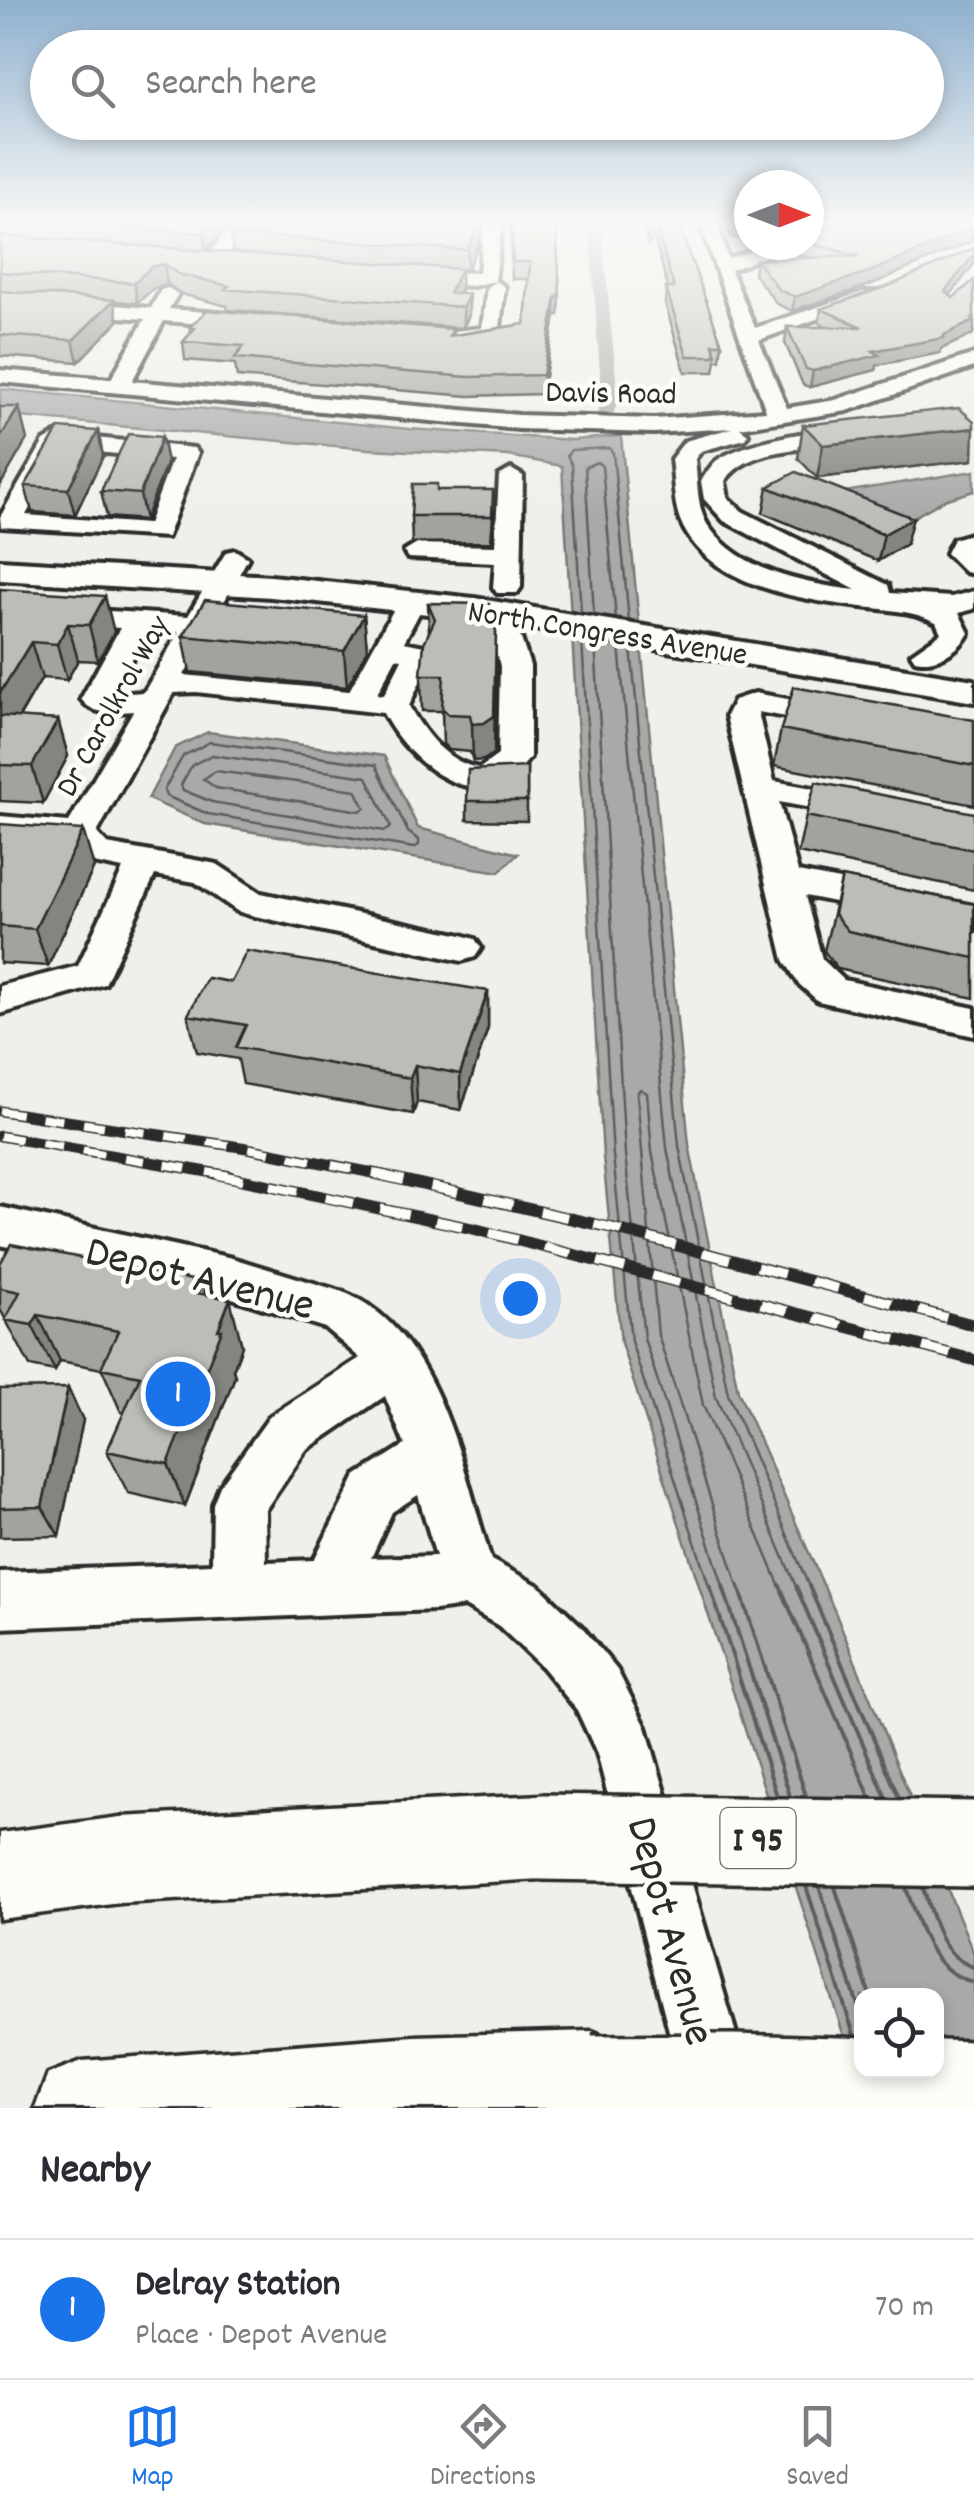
<!DOCTYPE html>
<meta charset="utf-8">
<style>
body{margin:0;font-family:Dekko,sans-serif;background:#f7f7f7;color:#2b2b33}
.controls{position:absolute;right:30px;bottom:30px;display:grid;overflow:hidden;border-radius:20px;box-shadow:0 5px 15px #0003}
.controls button{width:90px;height:90px;display:grid;place-items:center;padding:0;border:0;border-bottom:2px solid #e1e1e2;background:#fff;color:#2b2b33;font:50px sans-serif}
.compass{position:absolute;left:734px;top:170px;width:90px;height:90px;border-radius:50%;background:#fff;box-shadow:0 5px 15px #0003;rotate:90deg}
.you{position:absolute;left:520px;top:1298px;width:35px;height:35px;margin:-25px;border:8px solid #fff;border-radius:50%;background:#1a73e8;box-shadow:0 0 0 15px #1a73e833}
.badge{display:grid;place-items:center;width:65px;height:65px;border-radius:50%;background:#1a73e8;color:#fff;font-size:32px;font-weight:700}
.pin{position:absolute;translate:-50% -50%;border:5px solid #fff;box-shadow:0 2px 10px #0006}
.list{margin:0;padding:0;list-style:none}
h2{display:flex;justify-content:space-between;align-items:center;height:130px;margin:0;padding:0 40px;font-size:42px}
h2 small{font-size:32px;font-weight:400;color:#7c7c81}
.list li{display:grid;grid-template-columns:65px 1fr auto;gap:30px;align-items:center;box-sizing:border-box;height:140px;padding:0 40px;border-top:2px solid #e1e1e2}
.list b{display:block;font-size:38px;white-space:nowrap}
.list p{margin:0;font-size:32px;white-space:nowrap;color:#7c7c81}
.list em{font-size:32px;font-style:normal;color:#7c7c81}
.icon{flex:none;width:55px;height:55px;fill:none;stroke:currentColor;stroke-width:2;stroke-linecap:round;stroke-linejoin:round}
.map{position:relative;flex:none;width:974px;height:2108px;overflow:hidden}
.search{position:absolute;background:#fff;box-shadow:0 5px 15px #0003;left:30px;right:30px;top:30px;height:110px;display:flex;align-items:center;gap:25px;box-sizing:border-box;padding:0 35px;border-radius:55px;color:#7c7c81;font-size:38px}
.sheet{height:270px;background:#fff}
nav{display:flex;justify-content:space-around;align-items:center;box-sizing:border-box;height:140px;border-top:2px solid #e1e1e2;background:#fff;font-size:28px;color:#7c7c81}
nav a{display:grid;justify-items:center;gap:5px}
nav .on{color:#1a73e8}
.map>svg:first-child{display:block}
.water{fill:#aaa9a7;stroke:#777775;stroke-width:2.5;fill-rule:evenodd}
.lines{fill:none;stroke-linecap:round;stroke-linejoin:round}
.shore-far1{stroke:#5e5d5d;stroke-width:2.5}
.shore{stroke:#5e5d5d;stroke-width:4}
.canal{fill:#aaa9a7;fill-rule:evenodd}
.minor-casing{stroke:#2b2b2b;stroke-width:8}
.major-casing{stroke:#2b2b2b;stroke-width:8}
.highway-casing{stroke:#2b2b2b;stroke-width:7}
.minor{fill:#fdfcf7;fill-rule:evenodd}
.major{fill:#fdfcf7;fill-rule:evenodd}
.highway{fill:#fdfcf7;fill-rule:evenodd}
.rail-far1-casing{stroke:#2b2b2b;stroke-width:11}
.rail-casing{stroke:#2b2b2b;stroke-width:12}
.rail-far1{stroke:#fdfcf7;stroke-width:8;stroke-dasharray:21;stroke-linecap:butt}
.rail{stroke:#fdfcf7;stroke-width:9;stroke-dasharray:28;stroke-linecap:butt}
.highway-bridge-casing{stroke:#2b2b2b;stroke-width:92;stroke-linecap:butt}
.highway-bridge{stroke:#fdfcf7;stroke-width:85}
.wall{fill:#a3a29e;stroke:#2b2b2b;stroke-width:2.5}
.shaded-wall{fill:#848481;stroke:#2b2b2b;stroke-width:2.5}
.building{fill:#bdbcb8;stroke:#2b2b2b;stroke-width:2.5}
.labels{text-anchor:middle;stroke-width:9;stroke-linejoin:round;paint-order:stroke}
.far-street-label{font-size:32px;fill:#2b2b2b;stroke:#fdfcf7}
.shield{fill:#fdfcf7;stroke:#6a6a68;stroke-width:2.5}
.shield-label{font-size:35px;font-weight:bold;fill:#2b2b2b}
.near-street-label{font-size:45px;fill:#2b2b2b;stroke:#fdfcf7}
</style>
<div class="map">
<svg width="974" height="2108" viewBox="0 0 974 2108">
<rect width="100%" height="100%" fill="#f0efeb"/>
<filter id="ink" filterUnits="userSpaceOnUse"><feTurbulence type="fractalNoise" baseFrequency=".01" numOctaves="2"/><feDisplacementMap in="SourceGraphic" scale="20" xChannelSelector="R" yChannelSelector="G"/><feConvolveMatrix kernelMatrix="1 2 1 2 8 2 1 2 1" color-interpolation-filters="sRGB"/></filter>
<g filter="url(#ink)">
<path class="water" d="M 0,389 L 409,429 L 573,440 L 621,436 L 689,1145 L 738,1391 L 835,1612 L 974,1954 L 974,2108 L 867,2108 L 621,1343 L 603,1156 L 562,466 L 509,456 L 368,449 L 0,415 ZM 862,1996 L 936,1996 L 936,2070 L 862,2070 Z
M 974,471 L 974,491 L 944,500 L 905,522 L 838,493 Z
M 208,732 L 384,756 L 418,828 L 518,854 L 499,872 L 205,824 L 148,799 L 175,748 Z"/>
<g class="lines">
<path class="shore-far1" d="M 581,613 L 572,466 L 567,455 L 571,450 L 609,448 L 613,453 L 629,621
M 594,615 L 585,467 L 597,462 L 602,466 L 616,619
M 582,640 L 613,1155 L 631,1341 L 710,1589
M 595,642 L 625,1154 L 644,1338 L 724,1589
M 619,646 L 667,1148 L 716,1397 L 797,1589
M 631,648 L 679,1146 L 728,1394 L 810,1589
M 210,742 L 376,765 L 408,832 L 419,840 L 419,845 L 414,848 L 208,814 L 166,796 L 164,790 L 183,756 Z
M 212,755 L 367,777 L 391,827 L 385,831 L 212,802 L 183,790 L 181,785 L 192,765 Z
M 216,771 L 356,790 L 365,808 L 360,811 L 216,788 L 203,779 Z
M 739,1589 L 658,1335 L 637,1094 L 640,1089 L 647,1093 L 652,1152 L 703,1405 L 781,1589"/>
<path class="shore" d="M 710,1586 L 777,1796
M 723,1586 L 790,1796
M 739,1586 L 806,1796
M 780,1586 L 870,1797
M 796,1586 L 886,1798
M 809,1586 L 899,1798
M 806,1886 L 854,2035
M 819,1886 L 862,2018
M 835,1887 L 870,1996
M 906,1888 C 920,1926 929,1972 974,1982
M 923,1888 C 933,1918 940,1957 974,1967"/>
<path class="canal" d="M 589,221 L 601,221 L 618,400 L 611,420 L 603,425 L 595,420 L 602,400 Z"/>
<defs>
<path id="minor" d="M 241,221 L 261,221 L 240,239 L 218,266 L 206,266 L 203,262 L 225,233 Z
M 484,221 L 502,221 L 495,281 L 473,286 L 408,282 L 399,276 L 408,270 L 479,273 Z
M 699,221 L 716,221 L 728,259 L 768,245 L 794,245 L 731,270 L 755,328 L 863,292 L 877,292 L 880,296 L 759,340 L 787,408 L 835,400 L 974,354 L 974,367 L 847,411 L 740,428 L 748,434 L 745,439 L 701,451 L 695,459 C 698,481 696,509 709,527 C 741,572 806,584 856,590 L 724,521 L 704,499 L 701,481 C 705,475 710,467 715,462 C 739,442 832,424 862,431 L 865,436 L 862,441 C 821,451 752,442 725,481 L 728,498 L 742,511 L 888,585 L 890,593 L 951,597 L 974,591 L 974,609 L 959,613 L 969,633 C 959,651 936,665 915,660 L 911,654 L 941,633 L 936,622 C 909,609 882,610 853,606 C 795,599 705,583 680,520 C 673,501 674,479 671,459 L 685,441 L 732,428 L 654,433 L 519,429 L 0,382 L 0,370 L 111,379 L 145,319 L 0,308 L 0,296 L 151,308 L 161,290 L 168,288 L 178,294 L 169,309 L 255,316 L 265,322 L 255,328 L 164,321 L 132,381 L 519,415 L 654,419 L 766,411 Z
M 496,281 L 505,287 L 499,335 L 471,344 L 436,341 L 436,333 L 482,328 L 487,287 Z
M 56,434 L 194,448 L 198,453 L 167,537 L 1,527 L 0,517 L 44,441 ZM 63,449 L 172,459 L 148,524 L 26,515 Z
M 511,469 L 523,476 L 521,587 L 517,593 L 497,593 L 493,587 L 495,562 L 408,558 L 404,552 L 417,544 L 495,546 L 499,476 Z
M 974,533 L 974,574 L 965,572 L 946,553 L 953,539 Z
M 235,550 L 248,558 L 184,675 L 349,691 L 401,596 L 421,596 L 425,602 L 404,642 L 429,647 L 433,653 L 409,706 C 424,733 448,764 480,768 L 498,755 L 500,666 L 490,629 L 498,607 L 508,605 L 522,613 L 518,629 L 530,666 L 530,757 C 484,824 410,766 383,713 L 196,692 L 174,693 L 97,833 L 107,844 L 217,864 L 261,893 L 462,935 L 475,939 L 481,948 L 475,957 L 462,961 L 250,915 L 237,911 L 195,882 L 155,875 L 105,984 L 0,1014 L 0,986 L 78,966 L 123,869 L 84,861 L 69,844 L 0,838 L 0,816 L 69,822 L 133,711 C 114,712 94,717 81,699 L 120,628 L 0,620 L 0,604 L 188,616 L 226,552 ZM 147,630 L 179,632 L 144,692 L 114,694 ZM 396,658 L 402,659 L 384,695 L 377,694 Z
M 755,693 L 842,709 L 853,711 L 857,718 L 853,725 L 842,727 L 758,712 L 774,781 L 974,817 L 974,839 L 779,802 L 798,872 L 974,906 L 974,930 L 805,896 L 822,959 L 844,980 L 974,1008 L 974,1036 L 818,1001 L 799,984 L 784,960 L 726,716 L 734,700 Z
M 0,1207 L 232,1258 L 340,1291 C 439,1327 463,1471 491,1560 L 539,1586 L 582,1627 L 617,1670 L 646,1727 L 751,2085 L 742,2108 L 692,2108 L 683,2085 L 597,1753 L 577,1710 L 542,1667 L 499,1626 L 465,1606 L 435,1610 L 0,1628 L 0,1572 L 212,1564 L 213,1504 L 220,1486 L 270,1416 L 360,1358 L 325,1328 L 232,1298 L 0,1245 ZM 385,1396 L 405,1445 L 356,1476 L 314,1560 L 266,1562 L 265,1510 L 306,1450 ZM 418,1495 L 436,1556 L 371,1558 L 392,1512 Z"/>
<path id="major" d="M 0,560 L 271,576 L 474,598 L 974,680 L 974,702 L 474,619 L 271,597 L 0,580 Z"/>
<path id="highway" d="M 542,1795 L 572,1807 L 584,1837 L 572,1867 L 542,1879 L 120,1903 L 0,1919 L 0,1833 L 120,1817 Z
M 592,2031 L 625,2045 L 639,2078 L 626,2108 L 35,2108 L 48,2074 L 82,2061 L 414,2036 Z"/>
</defs>
<use href="#minor" class="minor-casing"/>
<use href="#major" class="major-casing"/>
<use href="#highway" class="highway-casing"/>
<use href="#minor" class="minor"/>
<use href="#major" class="major"/>
<use href="#highway" class="highway"/>
<defs>
<path id="rail-far1" d="M 0,1111 L 247,1148 L 388,1176
M 0,1136 L 231,1176"/>
<path id="rail" d="M 216,1174 L 475,1229 L 974,1360
M 376,1174 L 612,1228 L 974,1325"/>
</defs>
<use href="#rail-far1" class="rail-far1-casing"/>
<use href="#rail" class="rail-casing"/>
<use href="#rail-far1" class="rail-far1"/>
<use href="#rail" class="rail"/>
<defs>
<path id="highway-bridge" d="M 542,1837 L 974,1844
M 592,2078 L 733,2077 L 974,2084"/>
</defs>
<use href="#highway-bridge" class="highway-bridge-casing"/>
<use href="#highway-bridge" class="highway-bridge"/>
</g>
<path class="wall" d="M 0,221 L 234,221 L 222,231 L 207,251 L 233,253 L 231,234 L 244,221 L 481,221 L 479,224 L 479,242 L 467,270 L 461,269 L 461,289 L 459,294 L 469,315 L 463,328 L 228,310 L 227,306 L 181,294 L 167,284 L 154,288 L 137,303 L 114,301 L 118,321 L 78,362 L 0,356 Z
M 510,221 L 556,221 L 560,297 L 559,315 L 555,315 L 542,394 L 469,396 L 237,377 L 235,364 L 185,360 L 183,342 L 191,333 L 190,327 L 453,329 L 453,335 L 525,324 L 528,279 L 512,279 Z
M 633,221 L 671,221 L 722,344 L 720,360 L 716,360 L 714,372 L 685,372 L 665,303 L 666,288 L 668,288 L 656,244 L 656,237 L 648,244 L 644,229 L 636,229 Z
M 729,221 L 749,221 L 749,241 L 729,236 Z
M 809,221 L 820,221 L 810,225 L 810,231 L 974,221 L 974,242 L 972,241 L 872,284 L 792,311 L 777,304 L 754,274 L 756,260 L 810,258 L 788,252 L 789,245 L 809,245 Z
M 891,285 L 950,295 L 972,332 L 972,335 L 941,349 L 940,353 L 877,365 L 876,370 L 810,387 L 803,385 L 785,343 L 787,327 L 827,327 L 819,323 L 821,309 Z
M 803,425 L 973,460 L 817,478 L 798,458 Z
M 98,431 L 103,456 L 75,515 L 32,512 L 25,486 Z
M 167,462 L 145,520 L 107,517 L 101,491 Z
M 768,487 L 906,544 L 878,561 L 763,513 Z
M 438,490 L 493,516 L 491,542 L 412,543 L 411,516 Z
M 0,589 L 114,632 L 98,661 L 78,660 L 67,680 L 42,678 L 19,718 L 58,720 L 68,756 L 43,803 L 0,801 Z
M 428,603 L 494,753 L 484,760 L 473,761 L 470,752 L 449,750 L 443,744 L 442,711 L 422,711 L 421,675 L 429,631 Z
M 364,615 L 367,650 L 347,687 L 190,672 L 183,636 Z
M 974,720 L 974,805 L 774,766 L 781,729 Z
M 527,767 L 527,821 L 467,820 L 467,801 Z
M 974,813 L 974,890 L 798,853 L 806,816 Z
M 0,824 L 94,867 L 48,966 L 0,963 Z
M 842,877 L 974,904 L 974,998 L 838,969 L 824,951 Z
M 231,982 L 488,991 L 488,1028 L 461,1110 L 417,1102 L 413,1114 L 243,1084 L 238,1059 L 197,1052 L 188,1015 Z
M 0,1264 L 206,1295 L 242,1346 L 233,1370 L 235,1376 L 185,1506 L 128,1493 L 107,1451 L 124,1413 L 121,1412 L 102,1369 L 60,1361 L 55,1371 L 30,1366 L 0,1309 Z
M 0,1389 L 83,1420 L 59,1536 L 0,1537 Z"/>
<path class="shaded-wall" d="M 212,221 L 234,221 L 222,231 L 206,252 L 203,233 Z
M 660,221 L 671,221 L 670,225 L 657,230 L 656,237 L 648,244 L 649,230 Z
M 479,223 L 479,242 L 467,270 L 467,250 Z
M 974,228 L 972,241 L 872,284 L 792,311 L 795,297 Z
M 974,255 L 974,264 L 942,306 L 945,291 Z
M 164,264 L 167,284 L 154,288 L 137,303 L 134,283 L 151,267 Z
M 461,269 L 461,289 L 453,306 L 449,293 Z
M 469,294 L 469,315 L 463,328 L 463,307 Z
M 556,297 L 555,315 L 542,394 L 543,375 Z
M 114,300 L 118,321 L 78,362 L 73,340 Z
M 974,318 L 974,331 L 972,335 L 941,349 L 940,353 L 877,365 L 876,370 L 810,387 L 813,371 L 873,351 L 944,335 Z
M 19,407 L 27,439 L 0,486 L 0,438 Z
M 974,428 L 973,460 L 817,478 L 823,445 Z
M 98,431 L 103,456 L 75,515 L 68,489 Z
M 162,437 L 167,462 L 145,520 L 140,494 Z
M 913,518 L 906,544 L 878,561 L 884,534 Z
M 105,596 L 114,632 L 98,661 L 89,625 Z
M 364,615 L 367,650 L 347,687 L 344,651 Z
M 68,624 L 78,660 L 67,680 L 57,644 Z
M 496,631 L 494,753 L 484,760 L 473,761 L 472,724 Z
M 31,642 L 42,678 L 0,749 L 0,693 Z
M 58,720 L 68,756 L 43,803 L 32,766 Z
M 83,830 L 94,867 L 48,966 L 35,929 Z
M 488,991 L 488,1028 L 461,1110 L 460,1074 Z
M 415,1065 L 417,1102 L 413,1114 L 410,1078 Z
M 202,1282 L 216,1328 L 197,1293 Z
M 230,1299 L 242,1346 L 233,1370 L 235,1376 L 185,1506 L 168,1464 Z
M 38,1315 L 60,1361 L 55,1371 L 32,1325 Z
M 68,1388 L 83,1420 L 59,1536 L 42,1507 Z"/>
<path class="building" d="M 32,221 L 212,221 L 203,233 Z
M 244,221 L 451,221 L 479,223 L 467,250 L 231,234 Z
M 511,221 L 556,221 L 560,297 L 556,297 L 543,375 L 469,377 L 235,358 L 244,346 L 183,342 L 195,328 L 190,327 L 207,310 L 453,329 L 449,336 L 525,324 L 530,262 L 513,262 Z
M 647,221 L 660,221 L 649,230 Z
M 674,221 L 677,221 L 722,344 L 713,344 L 716,356 L 687,356 L 666,288 L 674,288 L 657,230 Z
M 749,221 L 749,227 L 731,222 L 731,221 Z
M 809,221 L 810,231 L 831,221 L 974,221 L 974,228 L 874,270 L 795,297 L 779,290 L 756,260 L 858,256 L 809,243 Z
M 0,236 L 461,269 L 449,293 L 469,294 L 463,307 L 225,289 L 229,286 L 178,274 L 164,264 L 151,267 L 134,283 L 0,272 Z
M 974,248 L 974,255 L 945,291 L 953,298 L 974,280 L 974,318 L 972,319 L 974,321 L 944,335 L 944,338 L 873,351 L 879,355 L 813,371 L 806,369 L 787,327 L 862,327 L 821,309 L 891,285 Z
M 0,291 L 114,300 L 73,340 L 0,335 Z
M 0,407 L 19,407 L 0,438 Z
M 959,408 L 974,421 L 974,428 L 823,445 L 803,425 Z
M 59,428 L 98,431 L 68,489 L 25,486 Z
M 128,434 L 162,437 L 140,494 L 101,491 Z
M 796,472 L 913,518 L 884,534 L 768,487 Z
M 413,484 L 437,484 L 437,490 L 493,490 L 492,516 L 411,516 Z
M 0,589 L 105,596 L 89,625 L 68,624 L 57,644 L 31,642 L 0,693 Z
M 205,600 L 364,615 L 344,651 L 183,636 Z
M 428,603 L 489,604 L 496,631 L 494,716 L 484,723 L 472,724 L 470,715 L 448,714 L 442,708 L 444,675 L 421,675 L 424,643 L 435,619 Z
M 794,687 L 974,720 L 974,766 L 781,729 Z
M 0,716 L 58,720 L 32,766 L 0,765 Z
M 527,767 L 527,801 L 467,801 L 468,770 Z
M 816,782 L 974,813 L 974,850 L 806,816 Z
M 0,824 L 83,830 L 35,929 L 0,926 Z
M 842,877 L 974,904 L 974,958 L 848,931 L 834,914 Z
M 247,951 L 488,991 L 460,1074 L 415,1065 L 410,1078 L 236,1047 L 246,1025 L 188,1015 L 207,978 L 231,982 Z
M 11,1244 L 202,1282 L 197,1293 L 230,1299 L 218,1330 L 222,1330 L 168,1464 L 107,1451 L 140,1376 L 101,1368 L 118,1331 L 38,1315 L 32,1325 L 5,1320 L 20,1292 L 0,1288 L 0,1264 Z
M 68,1388 L 42,1507 L 0,1508 L 0,1389 Z"/>
</g>
<linearGradient id="sky" x2="0" y2="1"><stop stop-color="#8fb0ce"/><stop offset="0.43" stop-color="#f8f8f6"/><stop offset="1" stop-color="#f8f8f6" stop-opacity="0"/></linearGradient>
<rect width="974" height="516" fill="url(#sky)"/>
<g class="labels">
<g class="far-street-label">
<text transform="translate(611 391) rotate(1)" y="11">Davis Road</text>
<text transform="translate(608 631) rotate(9)" y="11">North Congress Avenue</text>
<text transform="translate(111 705) rotate(-61)" y="11">Dr Carolkrol Way</text>
</g>
<rect class="shield" x="720.5" y="1808" width="75" height="60" rx="8"/>
<g class="shield-label">
<text x="758" y="1850">I 95</text>
</g>
<g class="near-street-label">
<text transform="translate(201 1275) rotate(14)" y="16">Depot Avenue</text>
<text transform="translate(674 1930) rotate(75)" y="16">Depot Avenue</text>
</g>
</g>
</svg>
<div class="controls">
<button><svg class="icon" aria-label="locate" viewBox="0 0 24 24"><circle cx="12" cy="12" r="6"/><path d="M12 2v4M12 18v4M2 12h4M18 12h4"/></svg></button>
</div>
<svg class="compass" viewBox="-18 -18 36 36"><path d="M0-13l5 13h-10z" fill="#e53935"/><path d="M0 13l5-13h-10z" fill="#7c7c81"/></svg>
<div class="you"></div>
<div class="pin badge" style="left:178px;top:1394px">1</div>
<div class="search"><svg class="icon" aria-label="search" viewBox="0 0 24 24"><circle cx="10" cy="10" r="6"/><path d="M15 15l6 6"/></svg>Search here</div>
</div>
<section class="sheet">
<h2>Nearby<small></small></h2>
<ul class="list">
<li><span class="badge">1</span><div><b>Delray Station</b><p>Place · Depot Avenue</p></div><em>70 m</em></li>
</ul>
</section>
<nav>
<a class="on"><svg class="icon" aria-label="map" viewBox="0 0 24 24"><path d="M3 6l6-2 6 2 6-2v14l-6 2-6-2-6 2zM9 4v14M15 6v14"/></svg>Map</a>
<a><svg class="icon" aria-label="directions" viewBox="0 0 24 24"><path d="M12 3l9 9-9 9-9-9zM9 14v-3h6M13 9l2 2-2 2"/></svg>Directions</a>
<a><svg class="icon" aria-label="saved" viewBox="0 0 24 24"><path d="M7 4h10v16l-5-4-5 4z"/></svg>Saved</a>
</nav>
